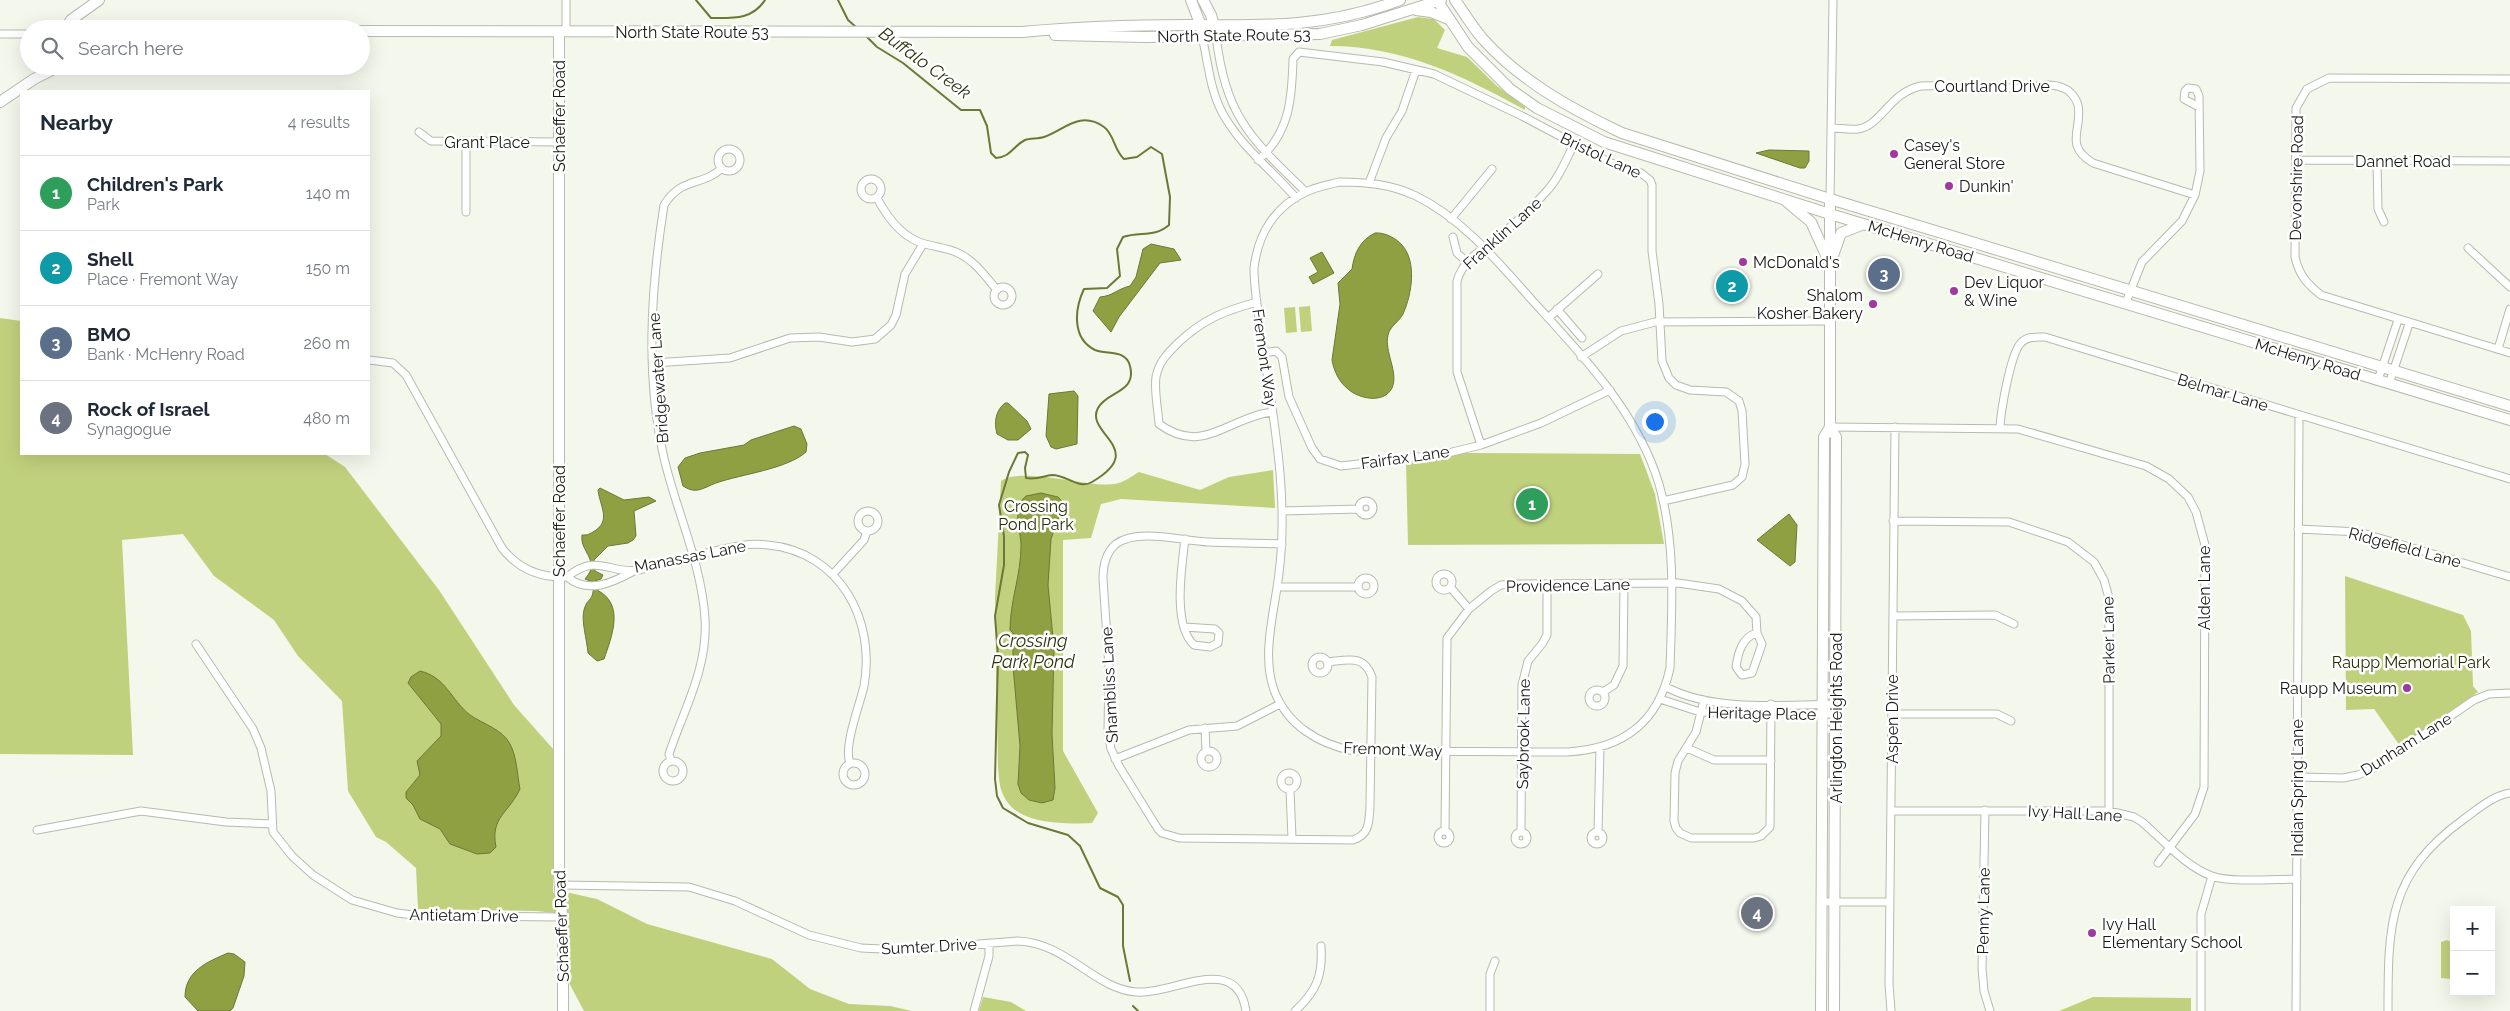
<!DOCTYPE html>
<meta charset="utf-8">
<style>
body{margin:0;font-family:Raleway,sans-serif;background:#f2f2f3;color:#1f2937}
.controls{position:absolute;right:15px;bottom:15px;display:grid;overflow:hidden;border-radius:0px;box-shadow:0 5px 20px #0002}
.controls button{width:45px;height:45px;display:grid;place-items:center;padding:0;border:0;border-bottom:1px solid #e0e1e3;background:#fff;color:#1f2937;font:25px sans-serif}
.you{position:absolute;left:1654px;top:421px;width:18px;height:18px;margin:-12px;border:4px solid #fff;border-radius:50%;background:#1a73e8;box-shadow:0 0 0 8px #1a73e833}
.badge{display:grid;place-items:center;width:32px;height:32px;border-radius:50%;background:#111827;color:#fff;font-size:16px;font-weight:700}
.pin{position:absolute;translate:-50% -50%;border:2px solid #fff;box-shadow:0 1px 5px #0006}
.list{margin:0;padding:0;list-style:none}
h2{display:flex;justify-content:space-between;align-items:center;height:65px;margin:0;padding:0 20px;font-size:21px}
h2 small{font-size:16px;font-weight:400;color:#747a83}
.list li{display:grid;grid-template-columns:32px 1fr auto;gap:15px;align-items:center;box-sizing:border-box;height:75px;padding:0 20px;border-top:1px solid #e0e1e3}
.list b{display:block;font-size:19px;white-space:nowrap}
.list p{margin:0;font-size:16px;white-space:nowrap;color:#747a83}
.list em{font-size:16px;font-style:normal;color:#747a83}
.icon{flex:none;width:28px;height:28px;fill:none;stroke:currentColor;stroke-width:2;stroke-linecap:round;stroke-linejoin:round}
.map{position:relative;flex:none;width:2510px;height:1011px;overflow:hidden}
.search{position:absolute;background:#fff;box-shadow:0 5px 20px #0002;left:20px;top:20px;width:350px;height:55px;display:flex;align-items:center;gap:12px;box-sizing:border-box;padding:0 18px;border-radius:28px;color:#747a83;font-size:19px}
.panel{position:absolute;background:#fff;box-shadow:0 5px 20px #0002;left:20px;top:90px;width:350px;height:365px;border-radius:0px}
.map>svg:first-child{display:block}
.green{fill:#c0d17d}
.water{fill:#8fa043;stroke:#6c7836}
.lines{fill:none;stroke-linecap:round;stroke-linejoin:round}
.stream{stroke:#6c7836;stroke-width:2}
.street-casing{stroke:#b7baae;stroke-width:9}
.secondary-casing{stroke:#b7baae;stroke-width:12}
.primary-casing{stroke:#b7baae;stroke-width:12}
.street{stroke:#fff;stroke-width:7}
.secondary{stroke:#fff;stroke-width:10}
.primary{stroke:#fff;stroke-width:10}
.poi-dot{fill:#9f399e;stroke:#fff;stroke-width:2}
.labels{text-anchor:middle;stroke-width:5;stroke-linejoin:round;paint-order:stroke}
.street-label{font-size:16px;fill:#191a16;stroke:#fff}
.poi-label{font-size:16px;fill:#191a16;stroke:#fff;text-anchor:start}
.park-label{font-size:16px;fill:#272e05;stroke:#fff}
.water-label{font-size:18px;font-style:italic;fill:#2e340d;stroke:#fff}
</style>
<div class="map">
<svg width="2510" height="1011" viewBox="0 0 2510 1011">
<rect width="100%" height="100%" fill="#f4f7eb"/>
<path class="green" d="M 1418,17 L 1434,19 L 1445,30 L 1437,48 L 1467,57 L 1497,86 L 1525,107 L 1525,110 C 1464,76 1401,46 1330,46 L 1332,40 Z
M 1310,306 L 1312,331 L 1301,332 L 1299,307 Z
M 1295,307 L 1297,332 L 1286,333 L 1284,308 Z
M 0,318 L 21,321 L 21,454 L 325,454 L 345,467 L 439,590 L 514,705 L 554,750 L 553,893 L 570,893 L 597,899 L 647,924 L 772,959 L 810,989 L 849,1004 L 890,1006 L 912,1011 L 584,1011 L 568,981 L 566,914 L 536,911 L 418,909 L 416,868 L 386,842 L 376,837 L 348,791 L 342,701 L 298,656 L 274,620 L 214,576 L 183,534 L 122,540 L 133,755 L 0,754 Z
M 1464,453 L 1640,454 L 1655,494 L 1664,544 L 1408,545 L 1406,462 Z
M 1273,470 L 1275,508 L 1121,499 L 1101,504 L 1091,538 L 1063,540 L 1063,751 L 1098,813 L 1092,823 C 1063,824 1014,826 1002,792 C 999,785 999,776 998,768 L 995,598 L 1001,481 C 1022,466 1088,488 1115,484 C 1123,483 1132,476 1139,472 L 1200,490 L 1229,477 Z
M 2345,576 L 2463,615 L 2471,631 L 2473,686 L 2478,692 L 2400,746 L 2374,709 L 2346,710 Z
M 2447,940 L 2454,944 L 2454,975 L 2451,979 L 2441,978 L 2441,942 Z
M 983,997 L 1011,1002 L 1026,1011 L 979,1011 Z
M 2093,997 L 2191,998 L 2191,1011 L 2059,1011 Z"/>
<path class="water" d="M 1769,150 L 1809,151 L 1809,161 L 1805,168 L 1800,168 L 1756,153 Z
M 1375,233 C 1384,232 1396,238 1402,245 C 1417,262 1412,294 1403,314 C 1399,322 1390,326 1388,335 C 1384,352 1399,372 1392,388 C 1384,404 1359,399 1348,389 C 1339,382 1334,371 1332,360 L 1340,304 L 1338,283 L 1352,269 C 1354,254 1360,240 1375,233 Z
M 1151,244 L 1174,249 L 1181,260 L 1160,263 L 1119,317 L 1111,332 L 1093,311 L 1100,297 C 1113,296 1117,289 1130,286 L 1136,277 L 1143,249 Z
M 1322,252 L 1334,273 L 1313,284 L 1309,277 L 1318,272 L 1310,258 Z
M 1074,391 L 1078,396 L 1077,444 L 1056,449 L 1051,447 L 1046,436 L 1049,394 Z
M 1005,403 L 1008,403 L 1027,421 L 1031,429 L 1018,440 L 1008,440 L 997,434 C 994,423 995,411 1005,403 Z
M 794,426 L 801,429 L 807,444 L 806,452 C 787,469 742,474 716,483 C 710,485 704,489 698,490 C 692,491 688,489 683,486 L 678,467 L 685,458 L 700,453 L 744,445 L 751,440 Z
M 600,488 L 624,500 L 649,497 L 656,501 L 634,511 L 636,536 L 633,540 L 628,543 L 608,546 L 594,560 L 595,571 L 603,575 L 601,579 L 595,581 L 597,590 C 625,604 612,636 604,659 L 597,661 L 588,653 C 587,640 581,621 584,610 C 587,597 595,602 593,582 L 585,579 C 587,576 590,573 591,569 C 593,555 580,549 582,535 C 587,535 588,535 593,532 C 612,521 600,507 598,490 Z
M 1041,493 L 1058,497 L 1062,501 L 1062,508 L 1051,539 L 1048,585 L 1054,648 L 1052,734 L 1055,788 L 1053,800 L 1042,803 L 1029,800 L 1021,793 L 1018,784 L 1020,746 L 1013,666 L 1013,633 L 1010,630 C 1010,601 1021,575 1021,546 C 1021,530 1011,508 1026,496 Z
M 1789,514 L 1797,525 L 1795,562 L 1790,566 L 1757,540 Z
M 420,671 C 446,677 451,700 470,715 C 483,724 502,729 510,744 C 517,757 517,774 520,789 C 509,813 490,817 496,847 L 490,853 L 477,854 L 450,844 L 440,829 L 420,819 L 413,805 L 406,798 L 406,792 L 420,775 L 417,761 L 441,736 L 441,724 L 408,683 L 411,677 Z
M 228,953 L 234,954 L 245,962 L 244,976 L 233,1008 L 230,1011 L 198,1011 L 185,997 C 185,971 207,962 228,953 Z"/>
<g class="lines">
<path class="stream" d="M 696,0 L 711,18 C 733,18 752,20 765,0
M 838,0 L 848,20 L 856,27
M 865,35 L 877,47 L 903,63 L 961,110 L 980,110 L 987,126 L 991,153 L 996,158 C 1011,157 1013,146 1025,140 C 1030,138 1038,139 1044,137 C 1064,130 1080,110 1104,127 C 1114,134 1114,150 1124,159 L 1137,157 L 1151,147 L 1162,154 L 1170,197 L 1169,225 C 1154,238 1140,231 1123,237 L 1117,249 L 1120,276 L 1107,288 L 1084,289 C 1075,308 1071,338 1095,350 C 1107,355 1126,349 1130,366 C 1137,393 1107,391 1098,408 C 1084,434 1149,449 1092,482 C 1079,490 1067,475 1052,475 C 1043,476 1037,480 1026,478 L 1025,468 L 1028,455 L 1025,452 L 1018,453 L 1009,472 L 999,505 L 1004,536 L 1004,565 L 995,616 L 998,656 L 995,779 L 997,796 L 1003,808 L 1028,823 L 1068,835 L 1080,846 L 1100,888 L 1118,897 L 1123,905 L 1123,946 L 1130,981
M 1133,1006 L 1138,1011"/>
<defs>
<path id="street" d="M 566,32 L 566,0
M 0,34 L 29,34
M 1202,36 C 1208,62 1210,91 1223,114 C 1242,148 1272,170 1296,198
M 1216,36 C 1226,117 1250,138 1306,192
M 2510,79 L 2329,78 L 2307,89 L 2296,108 L 2295,257 C 2299,275 2307,284 2321,295 L 2510,353
M 1831,128 C 1839,128 1849,130 1858,129 C 1881,126 1890,92 1921,86 C 1953,85 1985,88 2017,88 C 2032,88 2049,81 2063,88 C 2070,90 2076,98 2078,105 C 2083,129 2063,145 2093,163 L 2195,195
M 419,132 L 431,141 L 559,142
M 466,142 L 466,212
M718 160a11 11 0 1 1 22 0a11 11 0 1 1-22 0Z
M 1258,160 C 1290,133 1292,98 1293,59 L 1299,52 L 1383,62 L 1434,74 L 1522,116 L 1609,162 L 1641,173 L 1650,180 L 1652,185 L 1652,251 L 1659,304 L 1662,361 L 1669,378 L 1676,385 L 1690,390 L 1726,392 L 1739,401 L 1742,411 L 1745,464 L 1742,477 L 1733,485 L 1663,501
M 2296,160 L 2510,161
M 2377,161 L 2378,209 L 2384,222
M861 189a10 10 0 1 1 20 0a10 10 0 1 1-20 0Z
M 1339,182 C 1366,182 1391,184 1416,196 C 1463,219 1497,261 1531,299 C 1581,354 1637,411 1659,484 C 1676,543 1672,607 1670,668 C 1658,724 1622,749 1567,752 L 1354,751 C 1318,744 1287,725 1274,690 C 1261,654 1275,610 1279,573 C 1289,495 1273,417 1262,340 C 1259,316 1254,292 1254,268 C 1258,235 1274,207 1306,192 C 1316,187 1328,185 1339,182 Z
M 1369,183 L 1386,138 L 1402,111 L 1416,70
M 877,198 C 887,217 902,238 925,244 C 936,247 948,248 958,253 C 975,261 985,276 997,290
M 1830,199 L 1833,0
M 1451,219 L 1492,169
M 1453,237 L 1457,253 L 1467,262
M 2468,248 L 2510,287
M994 296a9 9 0 1 1 18 0a9 9 0 1 1-18 0Z
M 1257,302 C 1224,311 1204,319 1179,342 C 1168,353 1159,361 1156,377 C 1154,391 1158,409 1159,424 C 1203,456 1227,418 1272,412
M 2126,302 L 2142,262 L 2182,221 L 2195,195 L 2200,171 L 2199,96 L 2196,89 L 2188,88 L 2185,91 L 2184,99 L 2199,107
M 1557,309 L 1582,338
M 1548,318 L 1598,274
M 2498,349 L 2510,309
M 1264,353 L 1276,351 L 1282,357 L 1289,397 L 1312,448 L 1320,459 L 1341,466 L 1444,454 L 1481,445 L 1541,423 L 1610,390
M 1581,357 L 1621,331 L 1655,322 L 1831,321
M 369,360 L 393,363 L 406,375 L 502,548 C 518,569 541,578 567,577 C 598,552 610,575 639,570 C 659,566 678,559 698,555 C 721,550 744,542 768,545 C 840,552 876,620 864,686 C 860,704 843,747 850,763
M 653,363 L 730,358 L 790,338 L 819,337 L 852,342 L 875,339 L 891,325 L 896,315 L 905,274 L 923,244
M 2378,380 L 2398,320
M 2389,384 L 2409,324
M 1830,427 L 2018,429 L 2146,466 L 2169,479 L 2188,497 L 2196,512 L 2205,545 L 2204,787 L 2195,814 L 2158,863
M 2000,427 C 2001,410 2010,357 2020,344 C 2026,336 2036,337 2045,337 L 2510,479
M 1481,445 L 1457,372 L 1457,281 C 1464,257 1484,249 1502,234 C 1516,222 1531,209 1544,194 C 1558,180 1565,162 1574,144
M1359 508a7 7 0 1 1 14 0a7 7 0 1 1-14 0Z
M858 521a10 10 0 1 1 20 0a10 10 0 1 1-20 0Z
M 1282,511 L 1359,509
M 1893,521 L 2009,522 L 2068,542 L 2094,562 L 2104,580 L 2109,598 L 2109,811
M 2298,529 L 2359,532 L 2510,577
M 1282,544 C 1257,543 1232,543 1208,542 C 1182,541 1138,528 1116,544 C 1105,553 1103,566 1103,579 L 1109,667 L 1108,732 L 1111,749 L 1119,766 L 1158,829 L 1162,833 L 1179,838 L 1353,840 C 1370,834 1369,822 1370,805 L 1372,677 C 1364,654 1348,660 1327,662
M1436 582a8 8 0 1 1 16 0a8 8 0 1 1-16 0Z
M 833,574 L 864,540 L 867,531
M 567,577 C 589,595 614,582 636,570
M1358 586a8 8 0 1 1 16 0a8 8 0 1 1-16 0Z
M 1277,587 L 1358,587
M 1451,588 L 1469,609
M 1893,616 L 1995,615 L 2014,624
M 1184,627 L 1215,629 L 1219,633 L 1218,643 L 1210,647 L 1194,645 C 1172,625 1182,565 1185,539
M 196,644 L 253,729 L 261,748 L 271,791 L 273,832 L 292,856 L 313,875 L 352,900 L 397,913 L 421,916 L 562,917
M1312 665a8 8 0 1 1 16 0a8 8 0 1 1-16 0Z
M 1666,687 C 1713,712 1784,705 1836,704
M1589 698a8 8 0 1 1 16 0a8 8 0 1 1-16 0Z
M 1603,692 L 1614,685 L 1623,666 L 1624,584
M 1660,699 L 1700,712 L 1836,714
M 1704,700 L 1696,732 L 1678,761 L 1675,773 L 1674,821 L 1676,828 L 1680,833 L 1691,838 L 1754,838 L 1761,836 L 1770,827 L 1771,704
M 1892,714 L 1997,714 L 2011,721
M 1205,728 L 1206,751
M 1687,748 L 1714,760 L 1771,760
M1201 759a8 8 0 1 1 16 0a8 8 0 1 1-16 0Z
M 1115,759 L 1189,730 L 1237,726 L 1280,704
M663 771a10 10 0 1 1 20 0a10 10 0 1 1-20 0Z
M 671,761 L 669,754 C 684,709 708,668 705,619 C 702,565 676,510 664,458 C 645,375 651,288 664,205 C 682,176 702,187 722,168
M843 774a11 11 0 1 1 22 0a11 11 0 1 1-22 0Z
M1281 781a8 8 0 1 1 16 0a8 8 0 1 1-16 0Z
M 2297,777 L 2343,778 L 2358,775 L 2376,767 L 2474,700 L 2489,694 L 2510,693
M 1290,790 L 1292,838
M 1985,810 L 1982,968 L 1984,991 L 1990,1011
M 1892,811 L 2109,811 L 2134,817 L 2142,822 C 2163,840 2186,867 2212,876 C 2231,883 2275,879 2297,879
M 37,830 L 141,811 L 226,822 L 272,824
M1438 837a6 6 0 1 1 12 0a6 6 0 1 1-12 0Z
M 1445,831 L 1447,638 L 1469,609 L 1491,591 L 1501,585 L 1514,584 L 1678,583 L 1719,589 L 1742,601 L 1756,617 L 1757,633 L 1762,644 L 1752,673 L 1742,675 L 1736,667 C 1738,653 1742,637 1757,633
M 1521,831 L 1522,685 L 1528,661 L 1542,644 L 1547,635 L 1547,584
M1515 838a6 6 0 1 1 12 0a6 6 0 1 1-12 0Z
M1591 838a6 6 0 1 1 12 0a6 6 0 1 1-12 0Z
M 1598,832 L 1600,748
M 560,885 L 689,887 L 735,901 L 809,935 L 861,948 L 903,950 L 1018,941 C 1067,943 1095,989 1136,992 C 1173,995 1237,951 1246,1011
M 1822,902 L 1889,902
M 974,1011 L 989,956 L 989,943
M 1295,1011 C 1317,991 1323,975 1321,946
M 1490,1011 L 1490,974 L 1495,961
M 1891,1011 L 1889,983 L 1895,427
M 2201,1011 L 2201,914 L 2212,876
M 2296,1011 L 2299,415
M 2388,1011 C 2388,925 2388,874 2464,819 C 2478,809 2492,796 2510,793"/>
<path id="secondary" d="M 1191,0 L 1201,26 L 1202,36
M 1203,0 L 1211,15 L 1216,33
M 65,29 L 71,20 L 99,0
M 559,32 L 559,874 L 563,929 L 563,1011
M 1830,427 L 1836,437 L 1834,1011
M 1821,1011 L 1824,437 L 1830,427 L 1830,199"/>
<path id="primary" d="M 1437,0 L 1468,47 L 1510,89 L 1537,108 L 1604,142 L 1830,214 L 2510,420
M 1455,0 C 1464,13 1472,26 1482,38 C 1519,80 1571,109 1622,133 L 1830,199 L 2510,406
M 1416,10 L 1431,12 L 1448,19
M 361,31 L 1022,32 C 1076,27 1131,25 1186,25 C 1264,26 1325,28 1400,0
M 1055,35 L 1145,37 L 1320,34 L 1362,25 L 1441,0
M 0,102 L 34,79 L 60,66
M 1787,202 L 1811,222 L 1830,264
M 1830,264 L 1841,233 L 1864,224"/>
</defs>
<use href="#street" class="street-casing"/>
<use href="#secondary" class="secondary-casing"/>
<use href="#primary" class="primary-casing"/>
<use href="#street" class="street"/>
<use href="#secondary" class="secondary"/>
<use href="#primary" class="primary"/>
</g>
<g class="poi-dot">
<circle cx="1894" cy="154" r="5"/>
<circle cx="1949" cy="186" r="5"/>
<circle cx="1743" cy="262" r="5"/>
<circle cx="1954" cy="291" r="5"/>
<circle cx="1873" cy="304" r="5"/>
<circle cx="2407" cy="688" r="5"/>
<circle cx="2092" cy="933" r="5"/>
</g>
<g class="labels">
<g class="street-label">
<text x="692" y="38">North State Route 53</text>
<text transform="translate(1234 35) rotate(-1)" y="6">North State Route 53</text>
<text x="1992" y="92">Courtland Drive</text>
<text transform="translate(559 116) rotate(-90)" y="6">Schaeffer Road</text>
<text x="487" y="148">Grant Place</text>
<text transform="translate(1601 155) rotate(25)" y="6">Bristol Lane</text>
<text x="2403" y="167">Dannet Road</text>
<text transform="translate(2296 178) rotate(-89)" y="6">Devonshire Road</text>
<text transform="translate(1502 233) rotate(-42)" y="6">Franklin Lane</text>
<text transform="translate(1921 241) rotate(17)" y="6">McHenry Road</text>
<text transform="translate(1265 358) rotate(82)" y="6">Fremont Way</text>
<text transform="translate(2308 359) rotate(17)" y="6">McHenry Road</text>
<text transform="translate(658 378) rotate(-94)" y="6">Bridgewater Lane</text>
<text transform="translate(2223 392) rotate(17)" y="6">Belmar Lane</text>
<text transform="translate(1405 457) rotate(-8)" y="6">Fairfax Lane</text>
<text transform="translate(559 521) rotate(-90)" y="6">Schaeffer Road</text>
<text transform="translate(2405 547) rotate(15)" y="6">Ridgefield Lane</text>
<text transform="translate(690 556) rotate(-11)" y="6">Manassas Lane</text>
<text transform="translate(1568 585) rotate(-1)" y="6">Providence Lane</text>
<text transform="translate(2204 588) rotate(-90)" y="6">Alden Lane</text>
<text transform="translate(2108 640) rotate(-91)" y="6">Parker Lane</text>
<text transform="translate(1109 685) rotate(-93)" y="6">Shambliss Lane</text>
<text transform="translate(1762 713) rotate(1)" y="6">Heritage Place</text>
<text transform="translate(1836 718) rotate(-90)" y="6">Arlington Heights Road</text>
<text transform="translate(1892 719) rotate(-90)" y="6">Aspen Drive</text>
<text transform="translate(1523 734) rotate(-89)" y="6">Saybrook Lane</text>
<text transform="translate(2406 744) rotate(-32)" y="6">Dunham Lane</text>
<text transform="translate(1393 749) rotate(2)" y="6">Fremont Way</text>
<text transform="translate(2297 788) rotate(-90)" y="6">Indian Spring Lane</text>
<text transform="translate(2075 813) rotate(3)" y="6">Ivy Hall Lane</text>
<text transform="translate(1983 911) rotate(-89)" y="6">Penny Lane</text>
<text transform="translate(464 915) rotate(1)" y="6">Antietam Drive</text>
<text transform="translate(561 926) rotate(-92)" y="6">Schaeffer Road</text>
<text transform="translate(929 946) rotate(-3)" y="6">Sumter Drive</text>
</g>
<g class="poi-label">
<text x="1904" y="151">Casey's<tspan x="1904" dy="18">General Store</tspan></text>
<text x="1959" y="192">Dunkin'</text>
<text x="1753" y="268">McDonald's</text>
<text x="1964" y="288">Dev Liquor<tspan x="1964" dy="18">&amp; Wine</tspan></text>
<text x="1863" y="301" text-anchor="end">Shalom<tspan x="1863" dy="18">Kosher Bakery</tspan></text>
<text x="2397" y="694" text-anchor="end">Raupp Museum</text>
<text x="2102" y="930">Ivy Hall<tspan x="2102" dy="18">Elementary School</tspan></text>
</g>
<g class="park-label">
<text x="1036" y="512">Crossing<tspan x="1036" dy="18">Pond Park</tspan></text>
<text x="2411" y="668">Raupp Memorial Park</text>
</g>
<g class="water-label">
<text transform="translate(925 63) rotate(36)" y="6">Buffalo Creek</text>
<text x="1033" y="647">Crossing<tspan x="1033" dy="21">Park Pond</tspan></text>
</g>
</g>
</svg>
<div class="controls">
<button>+</button>
<button>−</button>
</div>
<div class="you"></div>
<div class="pin badge" style="left:1532px;top:504px;background:#2e9e5b">1</div>
<div class="pin badge" style="left:1732px;top:286px;background:#0f9aa8">2</div>
<div class="pin badge" style="left:1884px;top:274px;background:#5c6f8a">3</div>
<div class="pin badge" style="left:1757px;top:913px;background:#6b7280">4</div>
<div class="search"><svg class="icon" aria-label="search" viewBox="0 0 24 24"><circle cx="10" cy="10" r="6"/><path d="M15 15l6 6"/></svg>Search here</div>
<section class="panel">
<h2>Nearby<small>4 results</small></h2>
<ul class="list">
<li><span class="badge" style="background:#2e9e5b">1</span><div><b>Children's Park</b><p>Park</p></div><em>140 m</em></li>
<li><span class="badge" style="background:#0f9aa8">2</span><div><b>Shell</b><p>Place · Fremont Way</p></div><em>150 m</em></li>
<li><span class="badge" style="background:#5c6f8a">3</span><div><b>BMO</b><p>Bank · McHenry Road</p></div><em>260 m</em></li>
<li><span class="badge" style="background:#6b7280">4</span><div><b>Rock of Israel</b><p>Synagogue</p></div><em>480 m</em></li>
</ul>
</section>
</div>
